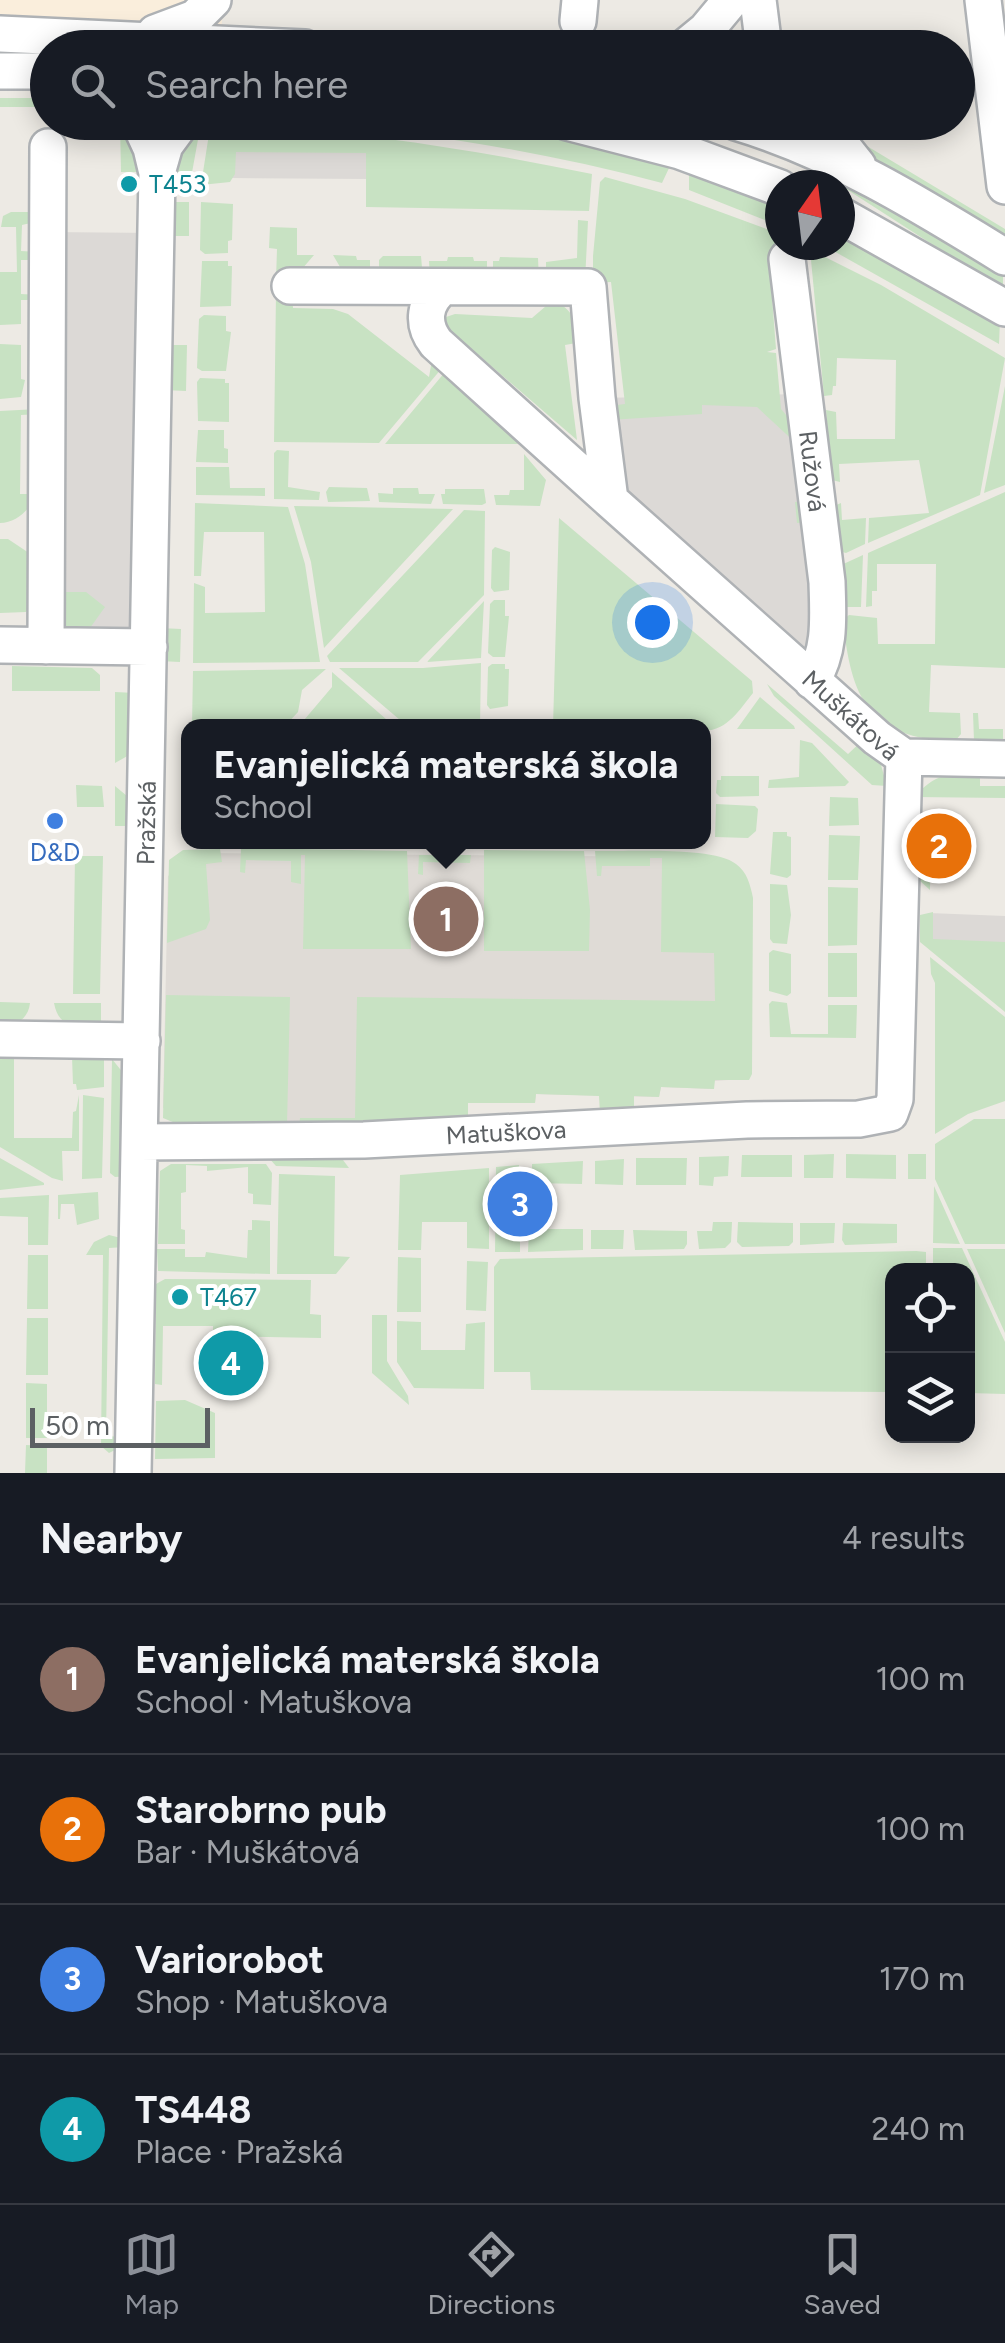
<!DOCTYPE html>
<meta charset="utf-8">
<style>
body{margin:0;font-family:Figtree,sans-serif;background:#20242c;color:#f1f3f6}
.controls{position:absolute;right:30px;bottom:30px;display:grid;overflow:hidden;border-radius:20px;box-shadow:0 5px 25px #0003}
.controls button{width:90px;height:90px;display:grid;place-items:center;padding:0;border:0;border-bottom:2px solid #363941;background:#171b24;color:#f1f3f6;font:50px sans-serif}
.compass{position:absolute;left:765px;top:170px;width:90px;height:90px;border-radius:50%;background:#171b24;box-shadow:0 5px 25px #0003;rotate:14deg}
.scale{position:absolute;left:30px;bottom:25px;width:180px;box-sizing:border-box;padding-left:10px;border:5px solid #5c6063;border-top:0;font-size:28px;line-height:35px;white-space:nowrap;color:#5c6063;-webkit-text-stroke:8px #fff;paint-order:stroke}
.you{position:absolute;left:652px;top:622px;width:35px;height:35px;margin:-25px;border:8px solid #fff;border-radius:50%;background:#1a73e8;box-shadow:0 0 0 15px #1a73e833}
.badge{display:grid;place-items:center;width:65px;height:65px;border-radius:50%;background:#8c9099;color:#fff;font-size:32px;font-weight:700}
.pin{position:absolute;translate:-50% -50%;border:5px solid #fff;box-shadow:0 2px 10px #0006}
.popup{position:absolute;left:181px;top:719px;width:530px;height:130px;box-sizing:border-box;display:grid;place-content:center;border-radius:20px;background:#171b24;filter:drop-shadow(0 2px 8px #0005);font-size:32px;white-space:nowrap;color:#9ea1a6}
.popup b{font-size:38px;color:#f1f3f6}
.popup::after{content:'';position:absolute;left:50%;top:100%;margin-left:-20px;border:20px solid transparent;border-top-color:#171b24}
.list{margin:0;padding:0;list-style:none}
h2{display:flex;justify-content:space-between;align-items:center;height:130px;margin:0;padding:0 40px;font-size:42px}
h2 small{font-size:32px;font-weight:400;color:#9ea1a6}
.list li{display:grid;grid-template-columns:65px 1fr auto;gap:30px;align-items:center;box-sizing:border-box;height:150px;padding:0 40px;border-top:2px solid #363941}
.list b{display:block;font-size:38px;white-space:nowrap}
.list p{margin:0;font-size:32px;white-space:nowrap;color:#9ea1a6}
.list em{font-size:32px;font-style:normal;color:#9ea1a6}
.icon{flex:none;width:55px;height:55px;fill:none;stroke:currentColor;stroke-width:2;stroke-linecap:round;stroke-linejoin:round}
.map{position:relative;flex:none;width:1005px;height:1473px;overflow:hidden}
.search{position:absolute;background:#171b24;box-shadow:0 5px 25px #0003;left:30px;right:30px;top:30px;height:110px;display:flex;align-items:center;gap:25px;box-sizing:border-box;padding:0 35px;border-radius:55px;color:#9ea1a6;font-size:38px}
.sheet{height:730px;background:#171b24}
nav{display:flex;justify-content:space-around;align-items:center;box-sizing:border-box;height:140px;border-top:2px solid #363941;background:#171b24;font-size:28px;color:#9ea1a6}
nav a{display:grid;justify-items:center;gap:5px}
nav .on{color:#8c9099}
.map>svg:first-child{display:block}
.commercial{fill:#faeedc}
.industrial{fill:#dcd9d6}
.education{fill:#dfdbd6}
.green{fill:#c8e2c3}
.lines{fill:none;stroke-linecap:round;stroke-linejoin:round}
.minor-casing{stroke:#afb2b5;stroke-width:40}
.minor{stroke:#fff;stroke-width:35}
.culture-dot{fill:#0f9aa8;stroke:#fff;stroke-width:4}
.shop-dot{fill:#3f7fe0;stroke:#fff;stroke-width:4}
.labels{text-anchor:middle;stroke-width:8;stroke-linejoin:round;paint-order:stroke}
.culture-label{font-size:25px;fill:#0d838f;stroke:#fff;text-anchor:start}
.street-label{font-size:25px;fill:#5c6063;stroke:#fff}
.shop-label{font-size:25px;fill:#366cbe;stroke:#fff}
</style>
<div class="map">
<svg width="1005" height="1473" viewBox="0 0 1005 1473">
<rect width="100%" height="100%" fill="#edeae4"/>
<path class="commercial" d="M 0,0 L 224,0 L 220,42 L 0,34 Z"/>
<path class="industrial" d="M 232,148 L 369,150 L 369,179 L 231,178 Z
M 48,232 L 156,233 L 149,647 L 46,646 Z
M 803,394 L 827,582 L 812,681 L 610,500 L 597,398 Z
M 929,913 L 1005,916 L 1005,946 L 928,944 Z"/>
<path class="education" d="M 200,853 L 692,857 L 729,867 L 728,1080 L 714,1081 L 714,1089 L 661,1087 L 659,1097 L 536,1094 L 535,1103 L 468,1103 L 467,1111 L 300,1127 L 163,1108 L 168,876 Z"/>
<path class="green" d="M 0,98 L 47,98 L 47,107 L 0,107 Z
M 410,122 L 576,140 L 670,166 L 662,183 C 549,153 430,133 314,123 Z
M 120,123 L 122,123 L 144,172 L 121,172 Z
M 197,123 L 201,123 L 191,178 L 172,173 L 169,161 Z
M 221,124 C 346,129 470,149 592,174 L 589,211 L 366,207 L 366,153 L 236,152 L 235,174 L 230,182 L 201,185 L 209,134 L 214,126 Z
M 842,131 L 1005,229 L 1005,242 L 883,167 Z
M 791,160 L 806,161 L 1003,271 L 1003,290 L 840,185 Z
M 689,169 L 780,202 L 780,226 L 689,190 Z
M 605,177 L 685,199 L 780,234 L 780,245 L 802,245 L 804,256 L 769,259 L 776,349 L 767,352 L 776,353 L 781,409 L 798,429 L 809,522 L 797,523 L 795,502 L 803,501 L 799,446 L 757,407 L 702,405 L 702,414 L 610,420 L 608,406 L 625,404 L 611,282 L 593,283 L 593,256 L 600,182 Z
M 174,202 L 189,202 L 189,236 L 173,236 Z
M 201,202 L 233,204 L 232,240 L 228,241 L 228,253 L 205,254 L 200,250 Z
M 11,212 L 28,212 L 35,222 L 22,225 L 21,251 L 39,252 L 39,260 L 21,260 L 21,294 L 38,295 L 38,300 L 21,300 L 21,324 L 0,325 L 0,272 L 17,272 L 16,227 L 1,227 L 3,216 Z
M 578,220 L 588,221 L 585,281 L 546,280 L 546,262 L 577,258 Z
M 270,227 L 297,228 L 297,255 L 314,255 L 302,269 L 276,280 L 277,249 L 269,248 Z
M 840,228 L 1000,320 L 999,344 L 823,245 L 840,245 Z
M 815,252 L 881,285 L 1005,358 L 980,495 L 868,543 L 869,518 L 929,513 L 919,460 L 839,464 L 840,482 L 832,480 L 826,410 L 836,412 L 837,439 L 895,439 L 896,360 L 837,358 L 836,386 L 833,386 L 832,395 L 824,396 L 811,260 Z
M 333,255 L 356,256 L 357,260 L 370,260 L 370,280 L 343,272 Z
M 383,256 L 421,256 L 423,279 L 379,279 L 379,260 Z
M 448,257 L 473,257 L 474,261 L 487,261 L 487,280 L 430,279 L 429,261 L 447,261 Z
M 500,257 L 538,258 L 539,280 L 493,280 L 493,261 L 499,261 Z
M 202,261 L 228,261 L 228,266 L 232,266 L 231,306 L 200,307 Z
M 276,293 L 292,293 L 293,308 L 333,309 L 348,314 L 429,377 L 432,360 L 442,368 L 379,443 L 274,442 Z
M 553,300 C 573,310 577,321 582,342 L 565,345 L 577,440 L 475,352 L 463,364 L 442,329 L 446,317 L 455,314 L 532,318 Z
M 204,315 L 226,316 L 226,331 L 231,332 L 226,371 L 202,371 L 197,368 L 199,319 Z
M 0,344 L 21,345 L 21,379 L 25,380 L 21,397 L 0,399 Z
M 170,345 L 187,345 L 186,391 L 164,390 Z
M 445,372 L 520,441 L 517,444 L 385,444 Z
M 200,378 L 225,379 L 225,383 L 229,383 L 229,422 L 198,421 L 197,382 Z
M 1005,386 L 1005,485 L 984,493 Z
M 38,409 L 38,414 L 21,415 L 20,494 L 37,494 C 31,508 17,523 0,523 L 0,411 Z
M 198,430 L 224,430 L 224,448 L 228,449 L 228,463 L 196,462 Z
M 277,450 L 289,451 L 288,487 L 320,492 L 319,500 L 274,499 L 274,453 Z
M 524,454 L 546,480 L 540,506 L 496,505 L 494,495 L 509,495 L 510,490 L 524,490 Z
M 196,467 L 229,467 L 230,488 L 265,488 L 265,496 L 196,495 Z
M 329,487 L 367,488 L 370,501 L 328,502 L 326,492 Z
M 393,488 L 418,488 L 419,494 L 435,494 L 431,504 L 379,502 L 378,493 L 393,494 Z
M 445,489 L 484,489 L 486,503 L 482,505 L 443,504 L 441,494 L 445,494 Z
M 1005,492 L 1005,668 L 931,665 L 929,712 L 960,713 L 961,734 L 955,741 C 868,739 851,698 843,620 L 849,615 L 877,618 L 878,644 L 935,644 L 936,564 L 877,564 L 877,591 L 872,591 L 872,606 L 866,607 L 868,553 Z
M 195,503 L 288,507 L 305,564 L 320,662 L 193,663 L 194,583 L 205,587 L 205,613 L 265,612 L 264,532 L 204,532 L 201,576 L 194,576 Z
M 841,503 L 842,520 L 866,518 L 865,544 L 846,553 L 839,551 L 834,506 Z
M 294,506 L 453,509 L 324,648 L 311,562 Z
M 464,510 L 485,511 L 484,595 L 418,662 L 330,662 L 327,656 Z
M 559,518 L 752,681 L 753,693 C 739,710 728,730 704,731 L 704,726 L 553,726 Z
M 0,539 L 8,539 L 32,555 L 30,607 L 26,612 L 0,613 Z
M 495,547 L 510,552 L 509,590 L 494,592 L 491,588 L 492,550 Z
M 863,555 L 861,607 L 845,607 L 839,566 Z
M 61,592 L 86,592 L 105,607 L 85,635 L 66,630 L 58,620 Z
M 494,600 L 505,600 L 505,616 L 509,616 L 505,657 L 493,657 L 488,653 L 490,604 Z
M 484,601 L 481,658 L 427,662 Z
M 160,628 L 181,629 L 180,662 L 159,661 Z
M 481,663 L 480,726 L 407,726 L 339,668 L 423,668 Z
M 492,664 L 505,664 L 505,669 L 509,669 L 508,706 L 490,709 L 487,705 L 488,667 Z
M 12,666 L 92,668 L 100,675 L 100,691 L 12,691 Z
M 326,669 L 302,690 L 298,712 L 285,726 L 192,726 L 193,671 Z
M 332,672 L 394,726 L 299,726 L 332,687 Z
M 767,684 L 848,754 L 863,740 L 881,765 L 887,786 L 872,785 L 774,696 Z
M 115,692 L 135,693 L 131,754 L 115,763 Z
M 760,697 L 794,726 L 795,729 L 737,729 Z
M 973,713 L 978,713 L 979,729 L 1003,729 L 1003,740 L 974,741 Z
M 800,740 L 812,743 L 849,782 L 845,786 L 768,788 L 769,780 L 799,777 Z
M 980,771 L 980,786 L 1005,786 L 1005,798 L 915,797 C 933,774 952,772 980,771 Z
M 721,776 L 759,776 L 759,796 L 720,797 L 716,793 L 717,780 L 721,780 Z
M 76,785 L 102,786 L 104,807 L 77,807 Z
M 115,786 L 133,801 L 134,826 L 115,826 Z
M 830,797 L 858,798 L 859,825 L 829,826 Z
M 716,804 L 755,806 L 758,809 L 756,831 L 748,838 L 715,837 Z
M 931,829 L 930,890 L 919,880 L 920,837 L 921,832 Z
M 773,832 L 787,832 L 787,836 L 791,837 L 791,875 L 787,878 L 770,874 Z
M 829,835 L 860,836 L 858,880 L 828,880 Z
M 241,848 L 407,851 L 411,949 L 303,949 L 305,855 L 301,855 L 301,884 L 291,882 L 291,861 L 246,860 L 245,873 L 240,872 Z
M 220,849 L 222,862 L 206,864 L 210,920 L 206,929 L 167,943 L 169,860 L 183,850 Z
M 484,850 L 584,851 L 590,910 L 589,951 L 484,951 Z
M 595,851 C 626,852 713,846 736,864 C 747,872 750,884 753,898 L 752,1074 L 749,1080 L 715,1080 L 714,1089 L 661,1087 L 659,1097 L 634,1096 L 634,1112 L 600,1114 L 599,1096 L 536,1094 L 535,1103 L 468,1103 L 468,1121 L 303,1126 L 299,1130 L 180,1131 L 180,1125 L 163,1118 L 166,995 L 290,997 L 287,1125 L 299,1127 L 300,1118 L 355,1118 L 357,997 L 715,1001 L 714,953 L 661,952 L 662,858 L 650,858 L 650,866 L 602,866 L 601,876 L 597,876 Z
M 419,855 L 471,855 L 470,863 L 423,862 L 423,875 L 418,874 Z
M 75,856 L 103,856 L 100,994 L 73,994 Z
M 770,884 L 787,885 L 791,915 L 787,944 L 773,943 L 770,939 Z
M 828,887 L 858,888 L 857,945 L 828,946 Z
M 933,912 L 933,939 L 1005,942 L 1005,1012 L 920,942 L 920,915 Z
M 773,950 L 791,954 L 791,993 L 787,996 L 769,991 L 769,953 Z
M 828,953 L 857,953 L 857,997 L 828,997 Z
M 930,957 L 1005,1017 L 1005,1101 L 968,1114 L 935,1134 L 935,983 L 931,974 Z
M 772,1001 L 787,1003 L 791,1034 L 828,1034 L 828,1005 L 857,1005 L 856,1038 L 770,1037 L 769,1004 Z
M 0,1002 L 30,1003 C 28,1020 16,1025 0,1028 Z
M 54,1003 L 101,1003 L 101,1027 C 78,1026 59,1030 54,1003 Z
M 0,1051 L 104,1055 L 104,1087 L 77,1090 L 76,1084 L 73,1084 L 72,1057 L 14,1057 L 14,1138 L 72,1138 L 73,1112 L 76,1111 L 79,1095 L 79,1151 L 62,1151 L 63,1181 L 52,1178 L 0,1147 Z
M 112,1059 L 124,1074 L 129,1176 L 115,1177 L 110,1173 Z
M 83,1095 L 104,1098 L 102,1178 L 82,1179 Z
M 974,1119 L 1005,1119 L 1005,1244 L 965,1244 L 935,1179 L 935,1144 Z
M 834,1154 L 833,1178 L 804,1178 L 804,1155 Z
M 846,1154 L 896,1155 L 896,1179 L 846,1178 Z
M 908,1154 L 926,1154 L 926,1179 L 908,1179 Z
M 742,1155 L 792,1155 L 792,1177 L 741,1177 Z
M 729,1156 L 728,1176 L 714,1177 L 713,1186 L 699,1185 L 699,1157 Z
M 268,1157 L 334,1158 L 343,1160 L 349,1168 L 276,1166 Z
M 0,1158 L 44,1183 L 44,1185 L 0,1190 Z
M 636,1158 L 687,1158 L 686,1185 L 636,1185 Z
M 624,1159 L 623,1185 L 595,1184 L 595,1161 Z
M 583,1161 L 582,1184 L 532,1183 L 532,1164 Z
M 171,1164 L 266,1164 L 272,1173 L 271,1205 L 253,1204 L 253,1194 L 248,1193 L 248,1167 L 207,1171 L 207,1166 L 186,1165 L 186,1192 L 181,1193 L 181,1229 L 185,1230 L 185,1244 L 158,1244 L 160,1171 Z
M 519,1165 L 519,1183 L 504,1183 L 503,1228 L 520,1229 L 520,1252 L 495,1252 L 496,1167 Z
M 489,1168 L 489,1249 L 467,1248 L 467,1222 L 422,1222 L 421,1250 L 398,1250 L 400,1175 Z
M 279,1174 L 335,1176 L 334,1256 L 350,1257 L 336,1274 L 277,1274 Z
M 934,1186 L 960,1244 L 933,1243 Z
M 98,1192 L 99,1219 L 77,1225 L 74,1204 L 61,1204 L 60,1219 L 58,1219 L 58,1195 Z
M 49,1195 L 48,1245 L 28,1245 L 28,1217 L 0,1216 L 0,1198 Z
M 252,1220 L 270,1221 L 270,1274 L 158,1271 L 157,1249 L 185,1249 L 185,1257 L 205,1257 L 206,1252 L 247,1258 L 248,1230 L 252,1230 Z
M 713,1222 L 732,1222 L 731,1242 L 725,1248 L 699,1249 L 697,1231 L 712,1231 Z
M 738,1222 L 793,1223 L 793,1242 L 789,1246 L 742,1247 L 737,1242 Z
M 800,1223 L 835,1223 L 834,1243 L 800,1245 Z
M 843,1223 L 897,1224 L 897,1243 L 845,1245 L 842,1240 Z
M 529,1229 L 583,1229 L 583,1250 L 528,1252 Z
M 591,1230 L 624,1230 L 623,1249 L 591,1249 Z
M 633,1230 L 687,1231 L 687,1244 L 684,1249 L 635,1250 Z
M 109,1235 L 121,1238 L 125,1247 L 109,1248 L 106,1436 L 123,1437 L 119,1448 L 109,1453 L 101,1446 L 103,1255 L 86,1255 L 94,1242 Z
M 933,1248 L 962,1248 L 1005,1342 L 1005,1394 L 968,1393 L 968,1270 L 933,1270 Z
M 967,1249 L 1005,1249 L 1005,1333 Z
M 916,1251 L 926,1252 L 926,1270 L 892,1270 L 892,1392 L 531,1390 L 530,1372 L 494,1372 L 494,1267 L 500,1259 Z
M 28,1255 L 48,1255 L 48,1309 L 27,1309 Z
M 398,1257 L 421,1258 L 421,1312 L 397,1312 Z
M 467,1261 L 488,1262 L 486,1311 L 466,1310 Z
M 165,1279 L 311,1280 L 310,1314 L 321,1315 L 321,1338 L 213,1336 L 213,1326 L 163,1326 L 162,1385 L 155,1384 L 156,1284 Z
M 372,1315 L 387,1315 L 387,1361 L 408,1396 L 409,1405 L 372,1373 Z
M 27,1318 L 48,1318 L 48,1375 L 26,1375 Z
M 397,1321 L 421,1322 L 421,1350 L 465,1350 L 466,1324 L 485,1322 L 484,1389 L 414,1388 L 397,1362 Z
M 26,1383 L 47,1384 L 47,1438 L 26,1438 Z
M 185,1400 L 215,1413 L 215,1458 L 155,1459 L 156,1401 Z
M 26,1445 L 47,1446 L 47,1473 L 25,1473 Z"/>
<g class="lines">
<defs>
<path id="minor" d="M 758,0 L 764,48
M 983,0 L 1005,186
M 578,21 L 580,0
M 155,33 L 195,18 L 213,0
M 0,34 L 305,48
M 684,48 L 706,30 L 731,0
M 0,71 L 48,71
M 567,122 L 680,151 L 780,188
M 736,122 C 833,151 919,204 1005,257
M 823,122 L 858,166
M 157,173 L 165,145 L 182,122
M 840,215 L 1005,308
M 787,259 L 827,582 C 828,618 831,649 812,681
M 443,287 C 424,302 421,324 436,343 L 610,500
M 0,645 L 149,647
M 46,646 L 48,147
M 904,757 L 1005,759
M 0,1039 L 142,1041
M 140,1142 L 364,1140 L 747,1120 L 859,1119 L 890,1113 L 895,1099 L 904,757 L 877,738 L 610,500 L 597,398 L 588,287 L 290,286
M 133,1473 L 157,173 L 151,148 L 139,122"/>
</defs>
<use href="#minor" class="minor-casing"/>
<use href="#minor" class="minor"/>
</g>
<g class="culture-dot">
<circle cx="129" cy="184" r="10"/>
<circle cx="180" cy="1297" r="10"/>
</g>
<circle class="shop-dot" cx="55" cy="821" r="10"/>
<g class="labels">
<g class="culture-label">
<text x="149" y="193">T453</text>
<text x="200" y="1306">T467</text>
</g>
<g class="street-label">
<text transform="translate(813 471) rotate(83)" y="9">Ružová</text>
<text transform="translate(851 715) rotate(42)" y="9">Muškátová</text>
<text transform="translate(146 823) rotate(-89)" y="9">Pražská</text>
<text transform="translate(506 1132) rotate(-3)" y="9">Matuškova</text>
</g>
<g class="shop-label">
<text x="55" y="861">D&amp;D</text>
</g>
</g>
</svg>
<div class="controls">
<button><svg class="icon" aria-label="locate" viewBox="0 0 24 24"><circle cx="12" cy="12" r="6"/><path d="M12 2v4M12 18v4M2 12h4M18 12h4"/></svg></button>
<button><svg class="icon" aria-label="layers" viewBox="0 0 24 24"><path d="M12 4l9 5-9 5-9-5zM3 14l9 5 9-5"/></svg></button>
</div>
<svg class="compass" viewBox="-18 -18 36 36"><path d="M0-13l5 13h-10z" fill="#e53935"/><path d="M0 13l5-13h-10z" fill="#9ea1a6"/></svg>
<div class="scale">50 m</div>
<div class="you"></div>
<div class="pin badge" style="left:446px;top:919px;background:#8d6e63">1</div>
<div class="popup"><b>Evanjelická materská škola</b>School</div>
<div class="pin badge" style="left:939px;top:846px;background:#e8710a">2</div>
<div class="pin badge" style="left:520px;top:1204px;background:#3f7fe0">3</div>
<div class="pin badge" style="left:231px;top:1363px;background:#0f9aa8">4</div>
<div class="search"><svg class="icon" aria-label="search" viewBox="0 0 24 24"><circle cx="10" cy="10" r="6"/><path d="M15 15l6 6"/></svg>Search here</div>
</div>
<section class="sheet">
<h2>Nearby<small>4 results</small></h2>
<ul class="list">
<li><span class="badge" style="background:#8d6e63">1</span><div><b>Evanjelická materská škola</b><p>School · Matuškova</p></div><em>100 m</em></li>
<li><span class="badge" style="background:#e8710a">2</span><div><b>Starobrno pub</b><p>Bar · Muškátová</p></div><em>100 m</em></li>
<li><span class="badge" style="background:#3f7fe0">3</span><div><b>Variorobot</b><p>Shop · Matuškova</p></div><em>170 m</em></li>
<li><span class="badge" style="background:#0f9aa8">4</span><div><b>TS448</b><p>Place · Pražská</p></div><em>240 m</em></li>
</ul>
</section>
<nav>
<a class="on"><svg class="icon" aria-label="map" viewBox="0 0 24 24"><path d="M3 6l6-2 6 2 6-2v14l-6 2-6-2-6 2zM9 4v14M15 6v14"/></svg>Map</a>
<a><svg class="icon" aria-label="directions" viewBox="0 0 24 24"><path d="M12 3l9 9-9 9-9-9zM9 14v-3h6M13 9l2 2-2 2"/></svg>Directions</a>
<a><svg class="icon" aria-label="saved" viewBox="0 0 24 24"><path d="M7 4h10v16l-5-4-5 4z"/></svg>Saved</a>
</nav>
